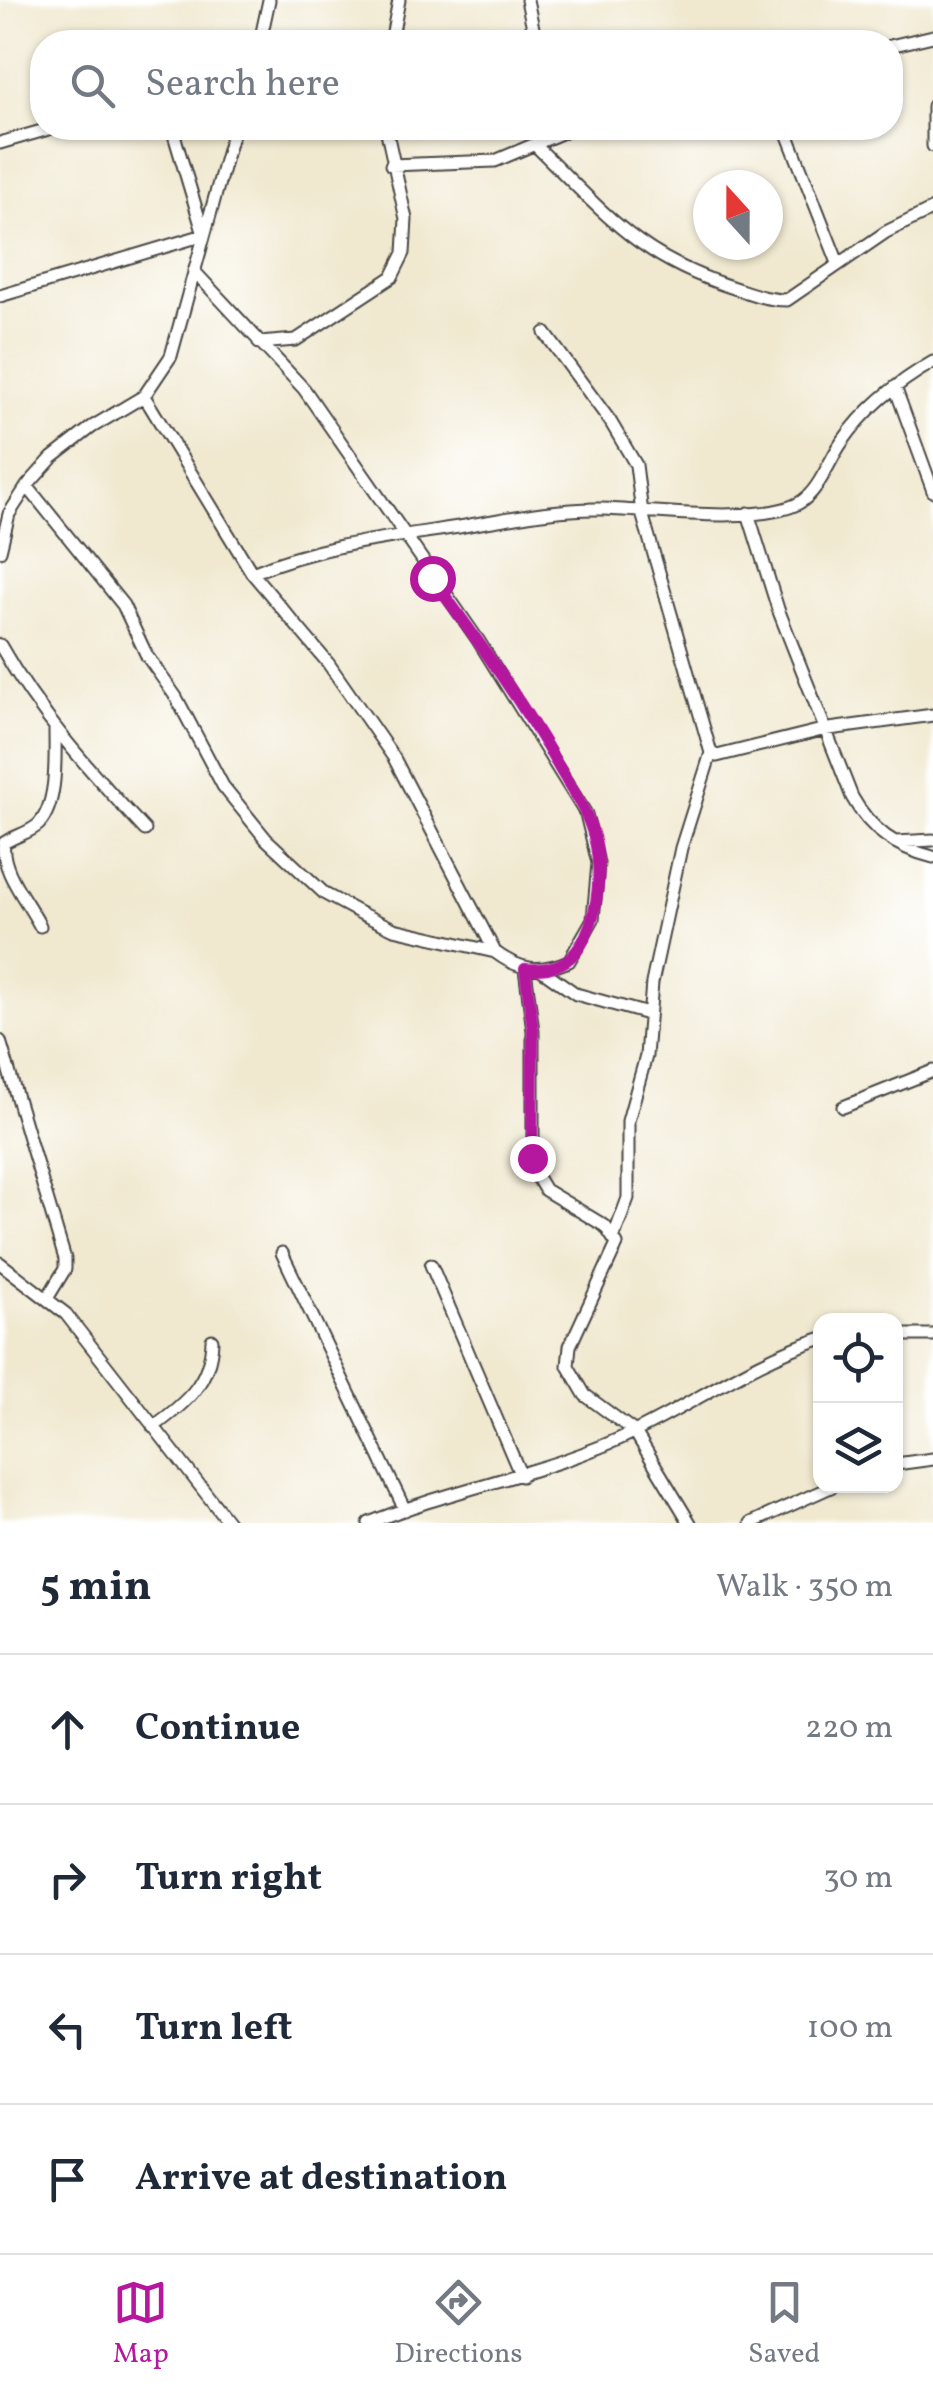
<!DOCTYPE html>
<meta charset="utf-8">
<style>
body{margin:0;font-family:Vollkorn,serif;background:#f6f6f7;color:#1f2937}
.controls{position:absolute;right:30px;bottom:30px;display:grid;overflow:hidden;border-radius:20px;box-shadow:0 2px 8px #0004}
.controls button{width:90px;height:90px;display:grid;place-items:center;padding:0;border:0;border-bottom:2px solid #e0e1e3;background:#fff;color:#1f2937;font:50px sans-serif}
.compass{position:absolute;left:693px;top:170px;width:90px;height:90px;border-radius:50%;background:#fff;box-shadow:0 2px 8px #0004;rotate:339deg}
.stop{position:absolute;width:30px;height:30px;margin:-22px;border:8px solid #b5179e;border-radius:50%;background:#fff}
.stop.end{background:#b5179e;border-color:#fff;box-shadow:0 2px 10px #0008}
.list{margin:0;padding:0;list-style:none}
h2{display:flex;justify-content:space-between;align-items:center;height:130px;margin:0;padding:0 40px;font-size:42px}
h2 small{font-size:32px;font-weight:400;color:#747a83}
.list li{display:grid;grid-template-columns:65px 1fr auto;gap:30px;align-items:center;box-sizing:border-box;height:150px;padding:0 40px;border-top:2px solid #e0e1e3}
.list b{display:block;font-size:38px;white-space:nowrap}
.list em{font-size:32px;font-style:normal;color:#747a83}
.icon{flex:none;width:55px;height:55px;fill:none;stroke:currentColor;stroke-width:2;stroke-linecap:round;stroke-linejoin:round}
.map{position:relative;flex:none;width:933px;height:1523px;overflow:hidden}
.search{position:absolute;background:#fff;box-shadow:0 2px 8px #0004;left:30px;right:30px;top:30px;height:110px;display:flex;align-items:center;gap:25px;box-sizing:border-box;padding:0 35px;border-radius:40px;color:#747a83;font-size:38px}
.sheet{height:730px;background:#fff}
nav{display:flex;justify-content:space-around;align-items:center;box-sizing:border-box;height:140px;border-top:2px solid #e0e1e3;background:#fff;font-size:28px;color:#747a83}
nav a{display:grid;justify-items:center;gap:5px}
nav .on{color:#b5179e}
.map>svg:first-child{display:block}
.lines{fill:none;stroke-linecap:round;stroke-linejoin:round}
.street-casing{stroke:#494744;stroke-width:15}
.street{stroke:#fff;stroke-width:11}
.route{stroke:#b5179e;stroke-width:12}
</style>
<div class="map">
<svg width="933" height="1523" viewBox="0 0 933 1523">
<rect width="100%" height="100%" fill="#fff"/>
<filter id="ink" filterUnits="userSpaceOnUse"><feTurbulence type="fractalNoise" baseFrequency=".01" numOctaves="2"/><feDisplacementMap in="SourceGraphic" scale="20" xChannelSelector="R" yChannelSelector="G"/><feConvolveMatrix kernelMatrix="1 2 1 2 8 2 1 2 1" color-interpolation-filters="sRGB"/></filter>
<filter id="wash" filterUnits="userSpaceOnUse"><feTurbulence type="fractalNoise" baseFrequency=".0048" numOctaves="4" result="noise"/><feDisplacementMap in="SourceGraphic" scale="40" xChannelSelector="R" yChannelSelector="G"/><feGaussianBlur stdDeviation="2.25" result="paint"/><feColorMatrix in="noise" values="0 0 0 0 0 0 0 0 0 0 0 0 0 0 0 0 0 1.4 0 .05"/><feComposite in="paint" operator="in"/></filter>
<g filter="url(#wash)">
<rect width="100%" height="100%" fill="#f0e8cf"/>
</g>
<g filter="url(#ink)">
<g class="lines">
<defs>
<path id="street" d="M 527,0 L 536,42
M 260,42 L 269,0
M 391,42 L 399,0
M 890,46 L 933,36
M 933,106 L 933,146
M 541,128 L 535,145 C 606,214 637,257 734,288 C 753,294 767,300 787,300 L 886,232 L 933,209
M 785,128 L 838,263
M 0,143 L 52,128
M 391,165 L 495,161 L 573,128
M 0,296 L 204,235 L 172,128
M 545,333 L 610,421 L 636,465 L 642,513 L 711,753 L 717,756 L 822,730 L 933,715
M 259,343 L 296,340 L 392,277 L 404,253 L 406,219 L 386,128
M 895,387 L 933,491
M 144,396 L 252,573 L 328,663 L 394,758 L 495,952 C 520,971 540,973 569,961 L 593,919 L 598,863 L 586,814 L 478,640 L 304,389 L 194,271
M 27,486 L 123,605 L 147,656 L 176,697 L 223,786 L 266,839 L 325,894 L 362,914 L 394,929 L 495,952
M 748,513 L 778,609 L 852,797 C 871,831 897,848 933,857
M 0,551 L 9,514 L 27,486 L 52,458 L 92,427 L 144,396 L 171,356 L 234,128
M 252,573 C 320,545 387,538 459,527 C 506,519 554,508 602,509 C 649,510 759,525 799,503 C 819,492 829,460 842,442 C 865,409 898,382 933,362
M 0,645 C 40,716 90,771 145,830
M 896,842 L 933,840
M 40,926 C 28,902 0,870 4,843 C 14,836 30,833 39,824 C 58,803 55,756 55,730
M 525,969 L 533,1031 L 533,1170 L 545,1190 L 605,1226 L 617,1244 L 570,1346 L 568,1366 L 585,1395 L 635,1432 L 690,1523
M 542,970 L 576,994 L 648,1014
M 0,1041 L 65,1259 L 65,1269 L 48,1297
M 843,1107 L 933,1071
M 614,1236 L 628,1198 L 628,1121 L 646,1056 L 652,983 L 681,848 L 711,753
M 282,1253 L 405,1510
M 0,1263 L 66,1314 L 229,1523
M 431,1265 L 521,1476
M 896,1335 L 933,1335
M 153,1427 C 186,1403 211,1382 212,1340
M 896,1464 L 933,1459
M 369,1523 C 456,1487 551,1473 636,1431 C 698,1401 754,1360 820,1339
M 751,1523 L 833,1486"/>
</defs>
<use href="#street" class="street-casing"/>
<use href="#street" class="street"/>
</g>
</g>
<g class="lines" filter="url(#ink)">
<path class="route" d="M 432,578 C 477,639 522,702 560,769 C 573,791 588,813 594,837 C 602,867 599,908 586,935 C 574,963 554,971 525,969 L 533,1030 L 532,1158"/>
</g>
</svg>
<div class="controls">
<button><svg class="icon" aria-label="locate" viewBox="0 0 24 24"><circle cx="12" cy="12" r="6"/><path d="M12 2v4M12 18v4M2 12h4M18 12h4"/></svg></button>
<button><svg class="icon" aria-label="layers" viewBox="0 0 24 24"><path d="M12 4l9 5-9 5-9-5zM3 14l9 5 9-5"/></svg></button>
</div>
<svg class="compass" viewBox="-18 -18 36 36"><path d="M0-13l5 13h-10z" fill="#e53935"/><path d="M0 13l5-13h-10z" fill="#747a83"/></svg>
<div class="stop" style="left:432px;top:578px"></div>
<div class="stop end" style="left:532px;top:1158px"></div>
<div class="search"><svg class="icon" aria-label="search" viewBox="0 0 24 24"><circle cx="10" cy="10" r="6"/><path d="M15 15l6 6"/></svg>Search here</div>
</div>
<section class="sheet">
<h2>5 min<small>Walk · 350 m</small></h2>
<ul class="list">
<li><svg class="icon" aria-label="ahead" viewBox="0 0 24 24"><path d="M12 20V5M6 11l6-6 6 6"/></svg><div><b>Continue</b></div><em>220 m</em></li>
<li><svg class="icon" aria-label="right" viewBox="0 0 24 24"><path d="M7 20v-9h11M14 6l5 5-5 5"/></svg><div><b>Turn right</b></div><em>30 m</em></li>
<li><svg class="icon" aria-label="left" viewBox="0 0 24 24"><path d="M17 20v-9H6M10 6l-5 5 5 5"/></svg><div><b>Turn left</b></div><em>100 m</em></li>
<li><svg class="icon" aria-label="arrive" viewBox="0 0 24 24"><path d="M6 21V4h12l-3 4 3 4H6"/></svg><div><b>Arrive at destination</b></div></li>
</ul>
</section>
<nav>
<a class="on"><svg class="icon" aria-label="map" viewBox="0 0 24 24"><path d="M3 6l6-2 6 2 6-2v14l-6 2-6-2-6 2zM9 4v14M15 6v14"/></svg>Map</a>
<a><svg class="icon" aria-label="directions" viewBox="0 0 24 24"><path d="M12 3l9 9-9 9-9-9zM9 14v-3h6M13 9l2 2-2 2"/></svg>Directions</a>
<a><svg class="icon" aria-label="saved" viewBox="0 0 24 24"><path d="M7 4h10v16l-5-4-5 4z"/></svg>Saved</a>
</nav>
